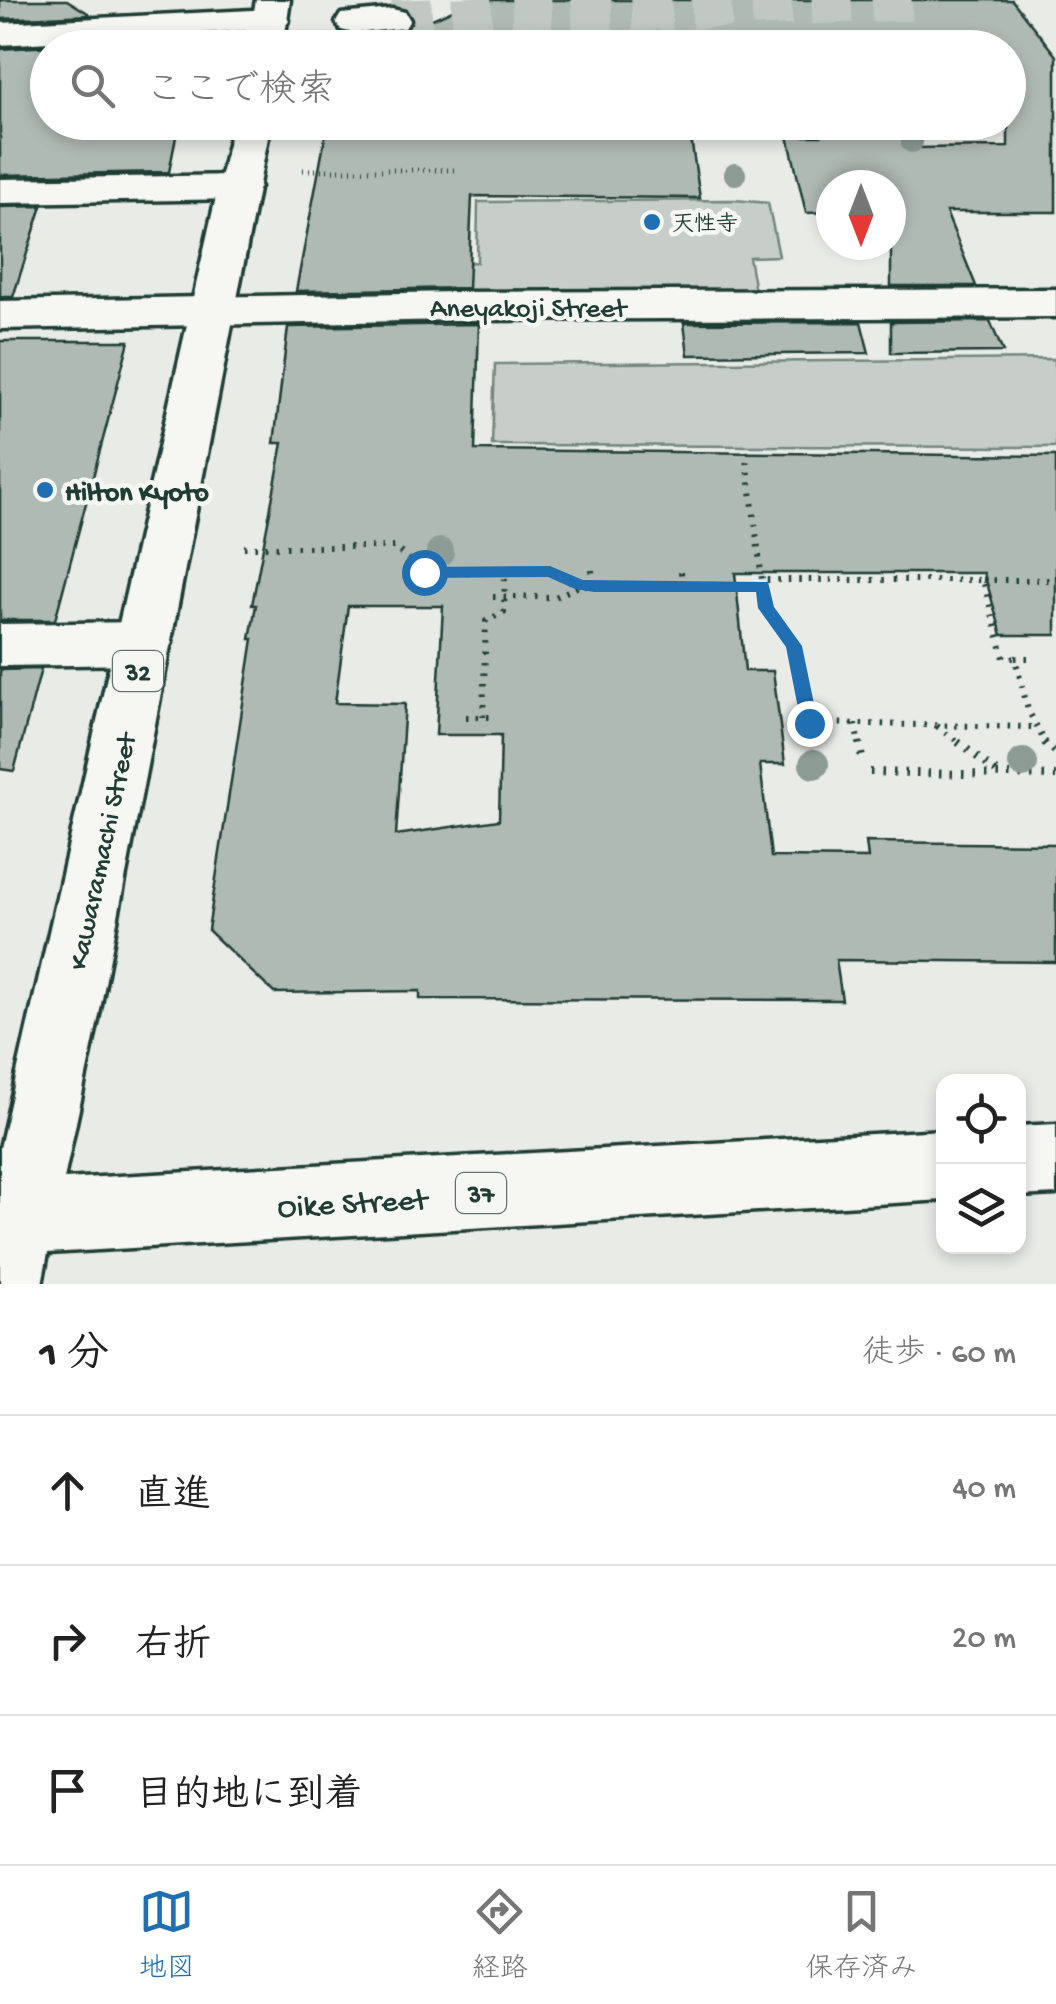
<!DOCTYPE html>
<html lang="ja">
<meta charset="utf-8">
<style>
body{margin:0;font-family:"Gochi Hand","Klee One",sans-serif;background:#f2f2f2;color:#222}
.controls{position:absolute;right:30px;bottom:30px;display:grid;overflow:hidden;border-radius:20px;box-shadow:0 5px 15px #0003}
.controls button{width:90px;height:90px;display:grid;place-items:center;padding:0;border:0;border-bottom:2px solid #e0e0e0;background:#fff;color:#222;font:50px sans-serif}
.compass{position:absolute;left:816px;top:170px;width:90px;height:90px;border-radius:50%;background:#fff;box-shadow:0 5px 15px #0003;rotate:180deg}
.stop{position:absolute;width:30px;height:30px;margin:-22px;border:8px solid #1f6fb2;border-radius:50%;background:#fff}
.stop.end{background:#1f6fb2;border-color:#fff;box-shadow:0 2px 10px #0008}
.list{margin:0;padding:0;list-style:none}
h2{display:flex;justify-content:space-between;align-items:center;height:130px;margin:0;padding:0 40px;font-size:42px}
h2 small{font-size:32px;font-weight:400;color:#767676}
.list li{display:grid;grid-template-columns:65px 1fr auto;gap:30px;align-items:center;box-sizing:border-box;height:150px;padding:0 40px;border-top:2px solid #e0e0e0}
.list b{display:block;font-size:38px;white-space:nowrap}
.list em{font-size:32px;font-style:normal;color:#767676}
.icon{flex:none;width:55px;height:55px;fill:none;stroke:currentColor;stroke-width:2;stroke-linecap:round;stroke-linejoin:round}
.map{position:relative;flex:none;width:1056px;height:1284px;overflow:hidden}
.search{position:absolute;background:#fff;box-shadow:0 5px 15px #0003;left:30px;right:30px;top:30px;height:110px;display:flex;align-items:center;gap:25px;box-sizing:border-box;padding:0 35px;border-radius:55px;color:#767676;font-size:38px}
.sheet{height:580px;background:#fff}
nav{display:flex;justify-content:space-around;align-items:center;box-sizing:border-box;height:140px;border-top:2px solid #e0e0e0;background:#fff;font-size:28px;color:#767676}
nav a{display:grid;justify-items:center;gap:5px}
nav .on{color:#1f6fb2}
.map>svg:first-child{display:block}
.green{fill:#c7cec9;stroke:#73867e;stroke-width:2.5}
.building{fill:#b0bab5;stroke:#1f3d34;stroke-width:2.5;fill-rule:evenodd}
.lines{fill:none;stroke-linecap:round;stroke-linejoin:round}
.minor-tunnel{stroke:#c1c8c3;stroke-width:40;stroke-dasharray:40 20;stroke-linecap:butt}
.minor-casing{stroke:#1f3d34;stroke-width:7}
.major-casing{stroke:#1f3d34;stroke-width:7}
.path-far2{stroke:#1f3d34;stroke-width:5;stroke-dasharray:1 5;stroke-linecap:butt}
.path-far1{stroke:#1f3d34;stroke-width:6;stroke-dasharray:2.5 8;stroke-linecap:butt}
.path{stroke:#1f3d34;stroke-width:8;stroke-dasharray:2.5 9;stroke-linecap:butt}
.minor{fill:#f6f6f2;fill-rule:evenodd}
.major{fill:#f6f6f2;fill-rule:evenodd}
.tree{fill:#8d9b95}
.route{fill:#1f6fb2}
.poi-dot{fill:#1f6fb2;stroke:#f6f6f2;stroke-width:4}
.labels{text-anchor:middle;stroke-width:9;stroke-linejoin:round;paint-order:stroke}
.far-poi-label{font-size:22px;font-weight:bold;fill:#1f3d34;stroke:#f6f6f2;text-anchor:start}
.shield{fill:#f6f6f2;stroke:#60746d;stroke-width:2.5}
.shield-label{font-size:25px;font-weight:bold;fill:#1f3d34}
.street-label{font-size:28px;fill:#1f3d34;stroke:#f6f6f2}
.poi-label{font-size:28px;font-weight:bold;fill:#1f3d34;stroke:#f6f6f2;text-anchor:start}
.near-street-label{font-size:32px;fill:#1f3d34;stroke:#f6f6f2}
</style>
<div class="map">
<svg width="1056" height="1284" viewBox="0 0 1056 1284">
<rect width="100%" height="100%" fill="#e9ebe7"/>
<filter id="ink" filterUnits="userSpaceOnUse"><feTurbulence type="fractalNoise" baseFrequency=".01" numOctaves="2"/><feDisplacementMap in="SourceGraphic" scale="20" xChannelSelector="R" yChannelSelector="G"/><feConvolveMatrix kernelMatrix="1 2 1 2 8 2 1 2 1" color-interpolation-filters="sRGB"/></filter>
<g filter="url(#ink)">
<path class="green" d="M 734,200 L 768,203 L 779,256 L 749,257 L 755,291 L 458,292 L 459,263 L 477,262 L 478,202 Z
M 1055,359 L 1056,447 L 492,445 L 495,364 Z"/>
<path class="building" d="M 0,0 L 67,0 L 91,15 L 0,19 Z
M 475,0 L 1012,0 L 1056,56 L 1056,212 L 946,212 L 976,286 L 891,286 L 891,185 L 831,185 L 831,212 L 806,213 L 788,136 L 821,136 L 818,127 L 861,127 L 863,136 L 904,136 L 908,148 L 1008,147 L 1008,42 L 900,48 L 367,48 Z
M 135,41 L 146,48 L 48,48 L 48,122 L 179,122 L 169,172 L 0,175 L 0,49 Z
M 328,122 L 563,122 L 565,132 L 690,132 L 700,198 L 472,196 L 468,288 L 296,291 Z
M 42,206 L 13,297 L 0,297 L 0,207 Z
M 990,321 L 1003,352 L 891,353 L 891,322 Z
M 861,322 L 869,353 L 688,355 L 684,323 Z
M 479,324 L 475,450 L 1056,456 L 1056,635 L 1002,635 L 984,573 L 735,573 L 745,671 L 773,671 L 785,764 L 760,764 L 771,857 L 868,858 L 866,842 L 1056,844 L 1056,962 L 836,960 L 842,1000 L 420,999 L 420,991 L 274,993 L 208,930 L 253,639 L 250,639 L 256,605 L 252,605 L 283,443 L 274,443 L 288,327 ZM 348,606 L 443,606 L 436,735 L 501,735 L 499,820 L 396,835 L 405,704 L 335,703 Z
M 0,341 L 129,341 L 55,620 L 0,620 Z
M 41,669 L 14,771 L 0,769 L 0,670 Z"/>
<g class="lines">
<path class="minor-tunnel" d="M 392,20 L 928,0"/>
<defs>
<path id="minor" d="M 271,9 L 284,12 L 289,20 L 284,28 L 0,45 L 0,23 Z
M 392,9 L 405,12 L 410,20 L 405,28 L 354,33 L 341,30 L 336,22 L 341,14 Z
M 240,175 L 254,178 L 260,187 L 254,196 L 240,199 L 0,203 L 0,179 Z
M 1056,289 L 1056,317 L 454,320 L 0,329 L 0,301 L 454,292 Z
M 144,622 L 163,628 L 172,643 L 163,658 L 144,664 L 0,666 L 0,624 Z"/>
<path id="major" d="M 256,0 L 290,0 L 283,48 L 247,48 Z
M 233,122 L 271,122 L 98,1020 L 64,1179 L 944,1130 L 944,1200 L 48,1253 L 42,1284 L 0,1284 L 0,1148 Z
M 1056,1124 L 1056,1194 L 1018,1196 L 1018,1126 Z"/>
</defs>
<use href="#minor" class="minor-casing"/>
<use href="#major" class="major-casing"/>
<path class="path-far2" d="M 303,170 L 455,170"/>
<path class="path-far1" d="M 746,451 L 762,580
M 244,547 L 394,547 L 424,572 L 550,572 L 580,585
M 592,570 L 593,586
M 681,572 L 682,586
M 983,580 L 1056,580
M 763,586 L 766,608 L 794,646 L 809,723 L 1034,727
M 493,597 L 555,597 L 581,585 L 763,586 L 762,580 L 983,580 L 1004,658 L 1015,658 L 1028,710 L 1046,744
M 1015,658 L 1031,658
M 466,717 L 491,717
M 483,717 L 486,621 L 504,612 L 505,572
M 855,724 L 859,744
M 937,726 L 961,744"/>
<path class="path" d="M 859,742 L 863,763
M 958,742 L 998,773
M 1044,742 L 1056,752
M 870,772 L 1056,776"/>
<use href="#minor" class="minor"/>
<use href="#major" class="major"/>
</g>
<g class="tree">
<circle cx="912" cy="142" r="11"/>
<circle cx="735" cy="174" r="11"/>
<circle cx="440" cy="552" r="14"/>
<circle cx="1023" cy="763" r="15"/>
<circle cx="814" cy="764" r="15"/>
</g>
</g>
<path class="route" d="M 550,566 L 583,580 L 768,582 L 774,607 L 802,646 L 818,723 L 815,728 L 803,728 L 801,723 L 786,647 L 758,608 L 756,592 L 594,592 L 575,589 L 548,577 L 424,578 L 416,572 L 424,567 Z"/>
<g class="poi-dot">
<circle cx="652" cy="222" r="10"/>
<circle cx="45" cy="490" r="10"/>
</g>
<g class="labels">
<g class="far-poi-label">
<text x="672" y="230">天性寺</text>
</g>
<g class="shield">
<rect x="113" y="651" width="50" height="40" rx="8"/>
<rect x="456" y="1173" width="50" height="40" rx="8"/>
</g>
<g class="shield-label">
<text x="138" y="680">32</text>
<text x="481" y="1202">37</text>
</g>
<g class="street-label">
<text x="528" y="316">Aneyakoji Street</text>
<text transform="translate(100 851) rotate(-78)" y="10">Kawaramachi Street</text>
</g>
<g class="poi-label">
<text x="65" y="500">Hilton Kyoto</text>
</g>
<g class="near-street-label">
<text transform="translate(352 1201) rotate(-3)" y="11">Oike Street</text>
</g>
</g>
</svg>
<div class="controls">
<button><svg class="icon" aria-label="locate" viewBox="0 0 24 24"><circle cx="12" cy="12" r="6"/><path d="M12 2v4M12 18v4M2 12h4M18 12h4"/></svg></button>
<button><svg class="icon" aria-label="layers" viewBox="0 0 24 24"><path d="M12 4l9 5-9 5-9-5zM3 14l9 5 9-5"/></svg></button>
</div>
<svg class="compass" viewBox="-18 -18 36 36"><path d="M0-13l5 13h-10z" fill="#e53935"/><path d="M0 13l5-13h-10z" fill="#767676"/></svg>
<div class="stop" style="left:424px;top:572px"></div>
<div class="stop end" style="left:809px;top:723px"></div>
<div class="search"><svg class="icon" aria-label="search" viewBox="0 0 24 24"><circle cx="10" cy="10" r="6"/><path d="M15 15l6 6"/></svg>ここで検索</div>
</div>
<section class="sheet">
<h2>1 分<small>徒歩 · 60 m</small></h2>
<ul class="list">
<li><svg class="icon" aria-label="ahead" viewBox="0 0 24 24"><path d="M12 20V5M6 11l6-6 6 6"/></svg><div><b>直進</b></div><em>40 m</em></li>
<li><svg class="icon" aria-label="right" viewBox="0 0 24 24"><path d="M7 20v-9h11M14 6l5 5-5 5"/></svg><div><b>右折</b></div><em>20 m</em></li>
<li><svg class="icon" aria-label="arrive" viewBox="0 0 24 24"><path d="M6 21V4h12l-3 4 3 4H6"/></svg><div><b>目的地に到着</b></div></li>
</ul>
</section>
<nav>
<a class="on"><svg class="icon" aria-label="map" viewBox="0 0 24 24"><path d="M3 6l6-2 6 2 6-2v14l-6 2-6-2-6 2zM9 4v14M15 6v14"/></svg>地図</a>
<a><svg class="icon" aria-label="directions" viewBox="0 0 24 24"><path d="M12 3l9 9-9 9-9-9zM9 14v-3h6M13 9l2 2-2 2"/></svg>経路</a>
<a><svg class="icon" aria-label="saved" viewBox="0 0 24 24"><path d="M7 4h10v16l-5-4-5 4z"/></svg>保存済み</a>
</nav>
